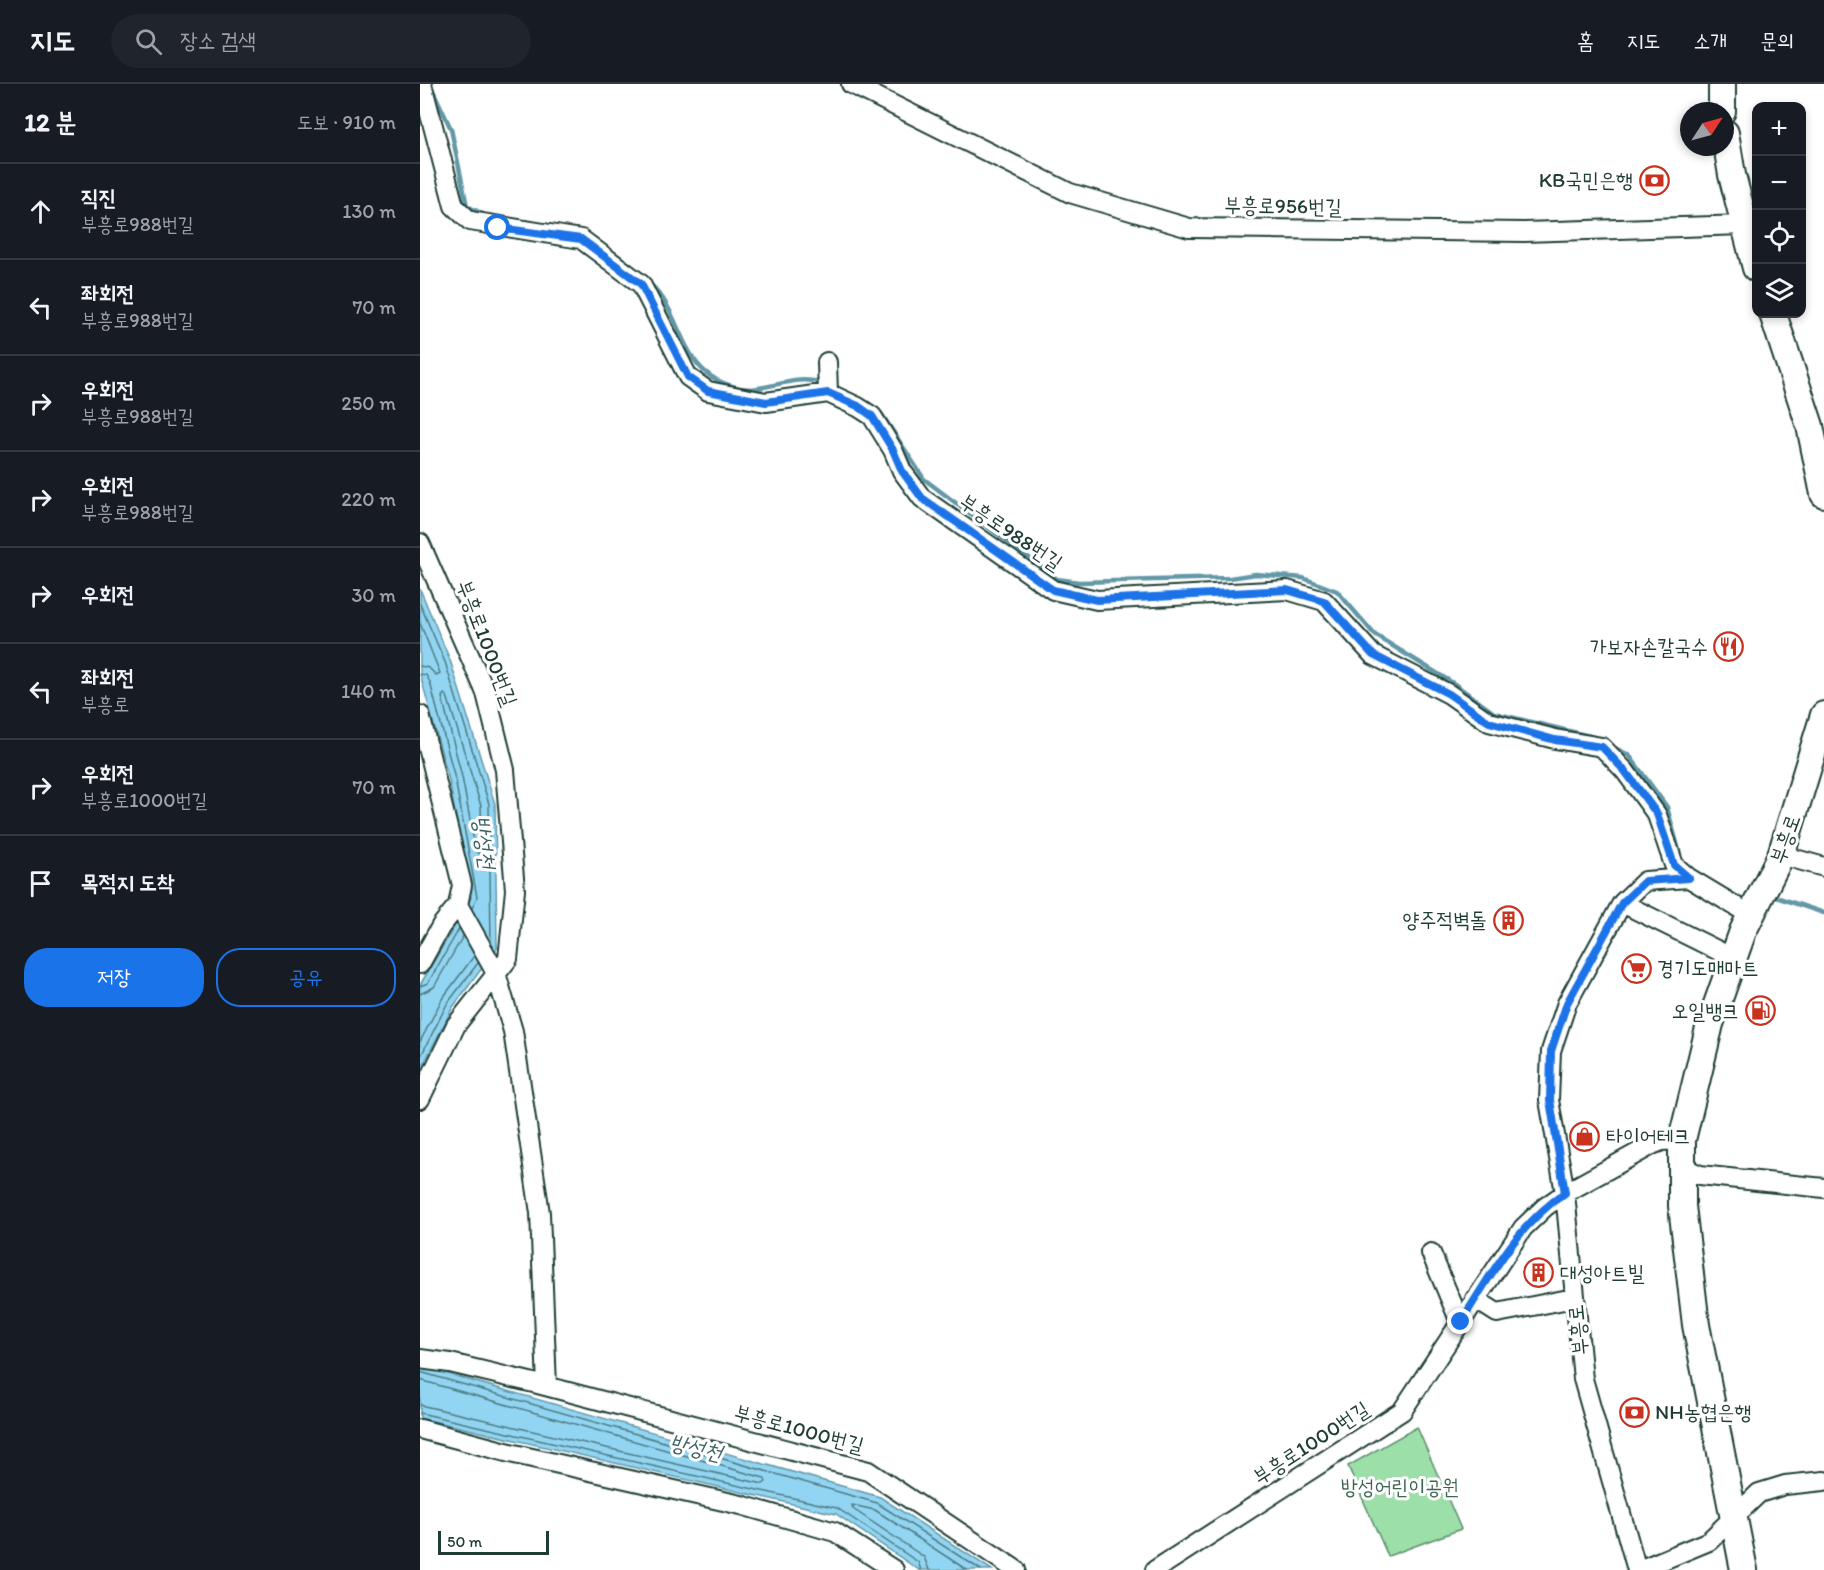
<!DOCTYPE html>
<html lang="ko">
<meta charset="utf-8">
<style>
body{margin:0;font-family:Itim,"Poor Story",sans-serif;background:#20242c;color:#f1f3f6}
.controls{position:absolute;right:18px;top:18px;display:grid;overflow:hidden;border-radius:12px;box-shadow:0 3px 9px #0003}
.controls button{width:54px;height:54px;display:grid;place-items:center;padding:0;border:0;border-bottom:2px solid #363941;background:#171b24;color:#f1f3f6;font:30px sans-serif}
.compass{position:absolute;left:1260px;top:18px;width:54px;height:54px;border-radius:50%;background:#171b24;box-shadow:0 3px 9px #0003;rotate:54deg}
.scale{position:absolute;left:18px;bottom:15px;width:111px;box-sizing:border-box;padding-left:6px;border:3px solid #1f3d34;border-top:0;font-size:16px;line-height:21px;white-space:nowrap;color:#1f3d34;-webkit-text-stroke:4px #fff;paint-order:stroke}
.stop{position:absolute;width:18px;height:18px;margin:-14px;border:4px solid #1a73e8;border-radius:50%;background:#fff}
.stop.end{background:#1a73e8;border-color:#fff;box-shadow:0 2px 6px #0008}
.list{margin:0;padding:0;list-style:none}
h2{display:flex;justify-content:space-between;align-items:center;height:78px;margin:0;padding:0 24px;font-size:26px}
h2 small{font-size:20px;font-weight:400;color:#9ea1a6}
.list li{display:grid;grid-template-columns:39px 1fr auto;gap:18px;align-items:center;box-sizing:border-box;height:96px;padding:0 24px;border-top:2px solid #363941}
.list b{display:block;font-size:22px;white-space:nowrap}
.list p{margin:0;font-size:20px;white-space:nowrap;color:#9ea1a6}
.list em{font-size:20px;font-style:normal;color:#9ea1a6}
.actions{display:flex;gap:12px;padding:18px 24px}
.actions a{flex:1;padding:14px 0;border:2px solid #1a73e8;border-radius:24px;text-align:center;font-size:21px;color:#1a73e8}
.actions .main{background:#1a73e8;color:#fff}
.icon{flex:none;width:33px;height:33px;fill:none;stroke:currentColor;stroke-width:2;stroke-linecap:round;stroke-linejoin:round}
.map{position:relative;flex:none;width:1404px;height:1486px;overflow:hidden}
header{display:flex;align-items:center;gap:36px;box-sizing:border-box;height:84px;padding:0 30px;background:#171b24;border-bottom:2px solid #363941}
header strong{font-size:28px}
nav{display:flex;gap:33px;margin-inline-start:auto;font-size:21px}
.search{width:420px;height:54px;background:#20242c;display:flex;align-items:center;gap:15px;box-sizing:border-box;padding:0 21px;border-radius:33px;color:#9ea1a6;font-size:22px}
main{display:flex}
aside{flex:1;background:#171b24}
.map>svg:first-child{display:block}
.green{fill:#9cdfa9;stroke:#5e8e6e;stroke-width:1.5}
.water{fill:#92d5f3;stroke:#6498a7;stroke-width:1.5}
.lines{fill:none;stroke-linecap:round;stroke-linejoin:round}
.shore{stroke:#4d7a80;stroke-width:1.5}
.stream{stroke:#6498a7;stroke-width:4.5}
.minor-casing{stroke:#1f3d34;stroke-width:22}
.secondary-casing{stroke:#1f3d34;stroke-width:30}
.minor{stroke:#fff;stroke-width:18}
.secondary{stroke:#fff;stroke-width:26}
.route{stroke:#1a73e8;stroke-width:8}
.labels{text-anchor:middle;stroke-width:6;stroke-linejoin:round;paint-order:stroke}
.poi-label{font-size:21px;fill:#1f3d34;stroke:#fff;text-anchor:end}
.street-label{font-size:21px;fill:#1f3d34;stroke:#fff}
.park-label{font-size:21px;fill:#3e6651;stroke:#fff}
.water-label{font-size:22px;font-style:italic;fill:#3c6364;stroke:#fff}
</style>
<header>
<strong>지도</strong>
<div class="search"><svg class="icon" aria-label="search" viewBox="0 0 24 24"><circle cx="10" cy="10" r="6"/><path d="M15 15l6 6"/></svg>장소 검색</div>
<nav><a>홈</a><a>지도</a><a>소개</a><a>문의</a></nav>
</header>
<main>
<aside>
<h2>12 분<small>도보 · 910 m</small></h2>
<ul class="list">
<li><svg class="icon" aria-label="ahead" viewBox="0 0 24 24"><path d="M12 20V5M6 11l6-6 6 6"/></svg><div><b>직진</b><p>부흥로988번길</p></div><em>130 m</em></li>
<li><svg class="icon" aria-label="left" viewBox="0 0 24 24"><path d="M17 20v-9H6M10 6l-5 5 5 5"/></svg><div><b>좌회전</b><p>부흥로988번길</p></div><em>70 m</em></li>
<li><svg class="icon" aria-label="right" viewBox="0 0 24 24"><path d="M7 20v-9h11M14 6l5 5-5 5"/></svg><div><b>우회전</b><p>부흥로988번길</p></div><em>250 m</em></li>
<li><svg class="icon" aria-label="right" viewBox="0 0 24 24"><path d="M7 20v-9h11M14 6l5 5-5 5"/></svg><div><b>우회전</b><p>부흥로988번길</p></div><em>220 m</em></li>
<li><svg class="icon" aria-label="right" viewBox="0 0 24 24"><path d="M7 20v-9h11M14 6l5 5-5 5"/></svg><div><b>우회전</b></div><em>30 m</em></li>
<li><svg class="icon" aria-label="left" viewBox="0 0 24 24"><path d="M17 20v-9H6M10 6l-5 5 5 5"/></svg><div><b>좌회전</b><p>부흥로</p></div><em>140 m</em></li>
<li><svg class="icon" aria-label="right" viewBox="0 0 24 24"><path d="M7 20v-9h11M14 6l5 5-5 5"/></svg><div><b>우회전</b><p>부흥로1000번길</p></div><em>70 m</em></li>
<li><svg class="icon" aria-label="arrive" viewBox="0 0 24 24"><path d="M6 21V4h12l-3 4 3 4H6"/></svg><div><b>목적지 도착</b></div></li>
</ul>
<div class="actions"><a class="main">저장</a><a>공유</a></div>
</aside>
<div class="map">
<svg width="1404" height="1486" viewBox="0 0 1404 1486">
<rect width="100%" height="100%" fill="#fff"/>
<filter id="ink" filterUnits="userSpaceOnUse"><feTurbulence type="fractalNoise" baseFrequency=".0167" numOctaves="2"/><feDisplacementMap in="SourceGraphic" scale="12" xChannelSelector="R" yChannelSelector="G"/><feConvolveMatrix kernelMatrix="1 2 1 2 8 2 1 2 1" color-interpolation-filters="sRGB"/></filter>
<g filter="url(#ink)">
<path class="green" d="M 997,1343 L 1041,1445 L 968,1472 L 928,1382 Z"/>
<path class="water" d="M 0,505 L 30,576 L 75,720 L 77,864 L 33,923 L 0,987 L 0,901 L 51,814 L 29,696 L 0,590 Z
M 0,1282 L 460,1413 L 572,1486 L 499,1486 L 416,1430 L 0,1334 Z"/>
<g class="lines">
<path class="shore" d="M 0,520 L 25,578 L 69,720 L 71,859
M 0,539 L 20,589 L 16,591 L 9,584 L 0,582
M 0,590 L 6,591 L 10,598 L 35,695 L 57,813 L 52,824
M 24,610 L 27,612 L 61,722 L 62,767 L 60,770 L 56,768 L 42,693 L 22,613 Z
M 0,902 L 8,899 L 39,845
M 0,910 L 14,903 L 43,852
M 0,958 L 22,915 L 54,872
M 0,974 L 27,920 L 58,879
M 0,1288 L 457,1419 L 561,1486
M 0,1296 L 344,1394 L 346,1398 L 343,1400 L 0,1321
M 0,1329 L 417,1424 L 498,1478 L 501,1486
M 509,1486 L 504,1473 L 433,1425 L 432,1421 L 455,1426 L 547,1486"/>
<path class="stream" d="M 11,2 L 31,45 L 47,122 L 67,132
M 183,162 L 201,174
M 230,200 C 267,233 256,291 320,304 C 345,309 374,289 403,299
M 419,305 L 444,317
M 455,325 L 461,329 L 504,395 L 637,495 L 659,498 L 810,494 L 836,490 L 883,494 L 917,507 L 955,551 L 1036,601 L 1074,629 L 1170,652
M 1191,662 L 1209,671 L 1247,723 L 1260,770
M 1356,813 L 1404,829"/>
<defs>
<path id="minor" d="M 2,0 L 34,122 L 50,137 L 161,155 L 221,200 L 268,293 L 288,307 L 346,318 L 408,309 L 438,323 L 452,332 L 473,366 L 482,387 L 502,414 L 633,506 L 677,516 L 867,506 L 904,517 L 953,571 L 1029,610 L 1069,638 L 1135,655 L 1182,663 L 1205,687 L 1237,731 L 1254,781 L 1269,794 L 1332,832
M 431,0 L 650,109 L 769,144 L 1104,148 L 1325,141
M 407,278 L 408,309
M 0,459 L 66,609 L 85,686 L 95,806 L 88,875 L 36,941 L 0,1015
M 0,631 L 42,801 L 38,821 L 76,889 L 93,947 L 120,1129 L 127,1302
M 1361,771 L 1404,783
M 1202,819 L 1225,797 L 1269,794
M 0,880 L 21,842 L 38,821
M 1260,1082 L 1280,1091 L 1404,1104
M 1011,1169 L 1040,1238
M 1055,1215 L 1077,1229 L 1154,1214
M 0,1275 L 30,1279 L 118,1300 L 448,1387 L 596,1486
M 0,1345 L 90,1369 L 321,1421 L 415,1448 L 474,1486
M 735,1486 L 982,1327 L 1103,1144 L 1125,1123 L 1145,1109 L 1232,1061 L 1242,1057 L 1262,1056
M 1217,1486 L 1163,1295 L 1145,1109 L 1129,1016 L 1131,967 L 1147,919 L 1202,819 L 1315,875
M 1219,1486 L 1289,1457 L 1339,1409 L 1365,1401 L 1404,1397"/>
<path id="secondary" d="M 1302,27 L 1302,0
M 1305,49 L 1312,91 L 1336,184
M 1353,230 L 1390,342 L 1404,410
M 1324,1486 L 1276,1241 L 1262,1122 L 1262,1056 L 1290,940 L 1323,847 L 1361,771 L 1404,631"/>
</defs>
<use href="#minor" class="minor-casing"/>
<use href="#secondary" class="secondary-casing"/>
<use href="#minor" class="minor"/>
<use href="#secondary" class="secondary"/>
</g>
</g>
<g class="lines" filter="url(#ink)">
<path class="route" d="M 78,144 L 161,155 L 221,200 L 268,293 L 288,307 L 346,318 L 408,309 L 438,322 L 452,332 L 473,366 L 482,387 L 502,414 L 633,506 L 677,516 L 867,506 L 904,517 L 953,571 L 1029,610 L 1069,638 L 1135,656 L 1182,663 L 1205,687 L 1237,730 L 1254,781 L 1269,794 L 1225,797 L 1202,819 L 1147,919 L 1131,967 L 1130,1016 L 1145,1109 C 1097,1141 1071,1191 1041,1238"/>
</g>
<defs>
<symbol id="bank-ring" viewBox="-11 -11 22 22"><circle r="9.5" fill="#fff" stroke="#c8321e" stroke-width="1.5"/><path d="M-6-4H6V4H-6ZM0-2.3a2.3 2.3 0 1 0 0 4.6a2.3 2.3 0 1 0 0-4.6Z" fill="#c8321e"/></symbol>
<symbol id="restaurant-ring" viewBox="-11 -11 22 22"><circle r="9.5" fill="#fff" stroke="#c8321e" stroke-width="1.5"/><path d="M-5-6h1v4h1v-4h1v4h1v-4h1v5L-1.5 .5V6h-2V.5L-5-1ZM5-6V6H3V1.5H1.5Q1.5-4 5-6Z" fill="#c8321e"/></symbol>
<symbol id="building-ring" viewBox="-11 -11 22 22"><circle r="9.5" fill="#fff" stroke="#c8321e" stroke-width="1.5"/><path d="M-4-6H4V6H1V3H-1V6H-4ZM-2.5-4.3h1.7v1.8h-1.7ZM.8-4.3h1.7v1.8H.8ZM-2.5-1h1.7V.8h-1.7ZM.8-1h1.7V.8H.8Z" fill="#c8321e"/></symbol>
<symbol id="supermarket-ring" viewBox="-11 -11 22 22"><circle r="9.5" fill="#fff" stroke="#c8321e" stroke-width="1.5"/><path d="M-6-5.5h2.5l.6 2H6L4.5 2H-2.5L-4.4-4H-6ZM-1.5 3.2a1.3 1.3 0 1 0 .1 0ZM3 3.2a1.3 1.3 0 1 0 .1 0Z" fill="#c8321e"/></symbol>
<symbol id="fuel-ring" viewBox="-11 -11 22 22"><circle r="9.5" fill="#fff" stroke="#c8321e" stroke-width="1.5"/><path d="M-5.5-6h7V0h2V4h1.3V-2.5L3-4.5l.8-.8L6-3V5H2.5V1h-1V6h-7ZM-4.2-4.7v3.2H.2V-4.7Z" fill="#c8321e"/></symbol>
<symbol id="shop-ring" viewBox="-11 -11 22 22"><circle r="9.5" fill="#fff" stroke="#c8321e" stroke-width="1.5"/><path d="M-5-2.5h2.3a2.7 3.5 0 0 1 5.4 0H5L5.5 6h-11ZM-1.5-2.5h3a1.5 2.3 0 0 0-3 0Z" fill="#c8321e"/></symbol>
</defs>
<g fill-rule="evenodd">
<use href="#bank-ring" x="1218" y="80" width="33" height="33"/>
<use href="#restaurant-ring" x="1292" y="546" width="33" height="33"/>
<use href="#building-ring" x="1072" y="820" width="33" height="33"/>
<use href="#supermarket-ring" x="1200" y="868" width="33" height="33"/>
<use href="#fuel-ring" x="1324" y="910" width="33" height="33"/>
<use href="#shop-ring" x="1148" y="1036" width="33" height="33"/>
<use href="#building-ring" x="1102" y="1172" width="33" height="33"/>
<use href="#bank-ring" x="1198" y="1312" width="33" height="33"/>
</g>
<g class="labels">
<g class="poi-label">
<text x="1213" y="103">KB국민은행</text>
<text x="1288" y="570">가보자손칼국수</text>
<text x="1067" y="843">양주적벽돌</text>
<text x="1237" y="891" text-anchor="start">경기도매마트</text>
<text x="1319" y="934">오일뱅크</text>
<text x="1186" y="1059" text-anchor="start">타이어테크</text>
<text x="1140" y="1196" text-anchor="start">대성아트빌</text>
<text x="1235" y="1335" text-anchor="start">NH농협은행</text>
</g>
<g class="street-label">
<text transform="translate(863 122) rotate(1)" y="7">부흥로956번길</text>
<text transform="translate(591 448) rotate(34)" y="7">부흥로988번길</text>
<text transform="translate(67 559) rotate(69)" y="7">부흥로1000번길</text>
<text transform="translate(1365 755) rotate(-70)" y="7">부흥로</text>
<text transform="translate(1158 1246) rotate(-96)" y="7">부흥로</text>
<text transform="translate(379 1345) rotate(15)" y="7">부흥로1000번길</text>
<text transform="translate(891 1359) rotate(-33)" y="7">부흥로1000번길</text>
</g>
<g class="park-label">
<text x="980" y="1410">방성어린이공원</text>
</g>
<g class="water-label">
<text transform="translate(65 758) rotate(82)" y="8">방성천</text>
<text transform="translate(276 1363) rotate(13)" y="8">방성천</text>
</g>
</g>
</svg>
<div class="controls">
<button>+</button>
<button>−</button>
<button><svg class="icon" aria-label="locate" viewBox="0 0 24 24"><circle cx="12" cy="12" r="6"/><path d="M12 2v4M12 18v4M2 12h4M18 12h4"/></svg></button>
<button><svg class="icon" aria-label="layers" viewBox="0 0 24 24"><path d="M12 4l9 5-9 5-9-5zM3 14l9 5 9-5"/></svg></button>
</div>
<svg class="compass" viewBox="-18 -18 36 36"><path d="M0-13l5 13h-10z" fill="#e53935"/><path d="M0 13l5-13h-10z" fill="#9ea1a6"/></svg>
<div class="scale">50 m</div>
<div class="stop" style="left:78px;top:144px"></div>
<div class="stop end" style="left:1041px;top:1238px"></div>
</div>
</main>
